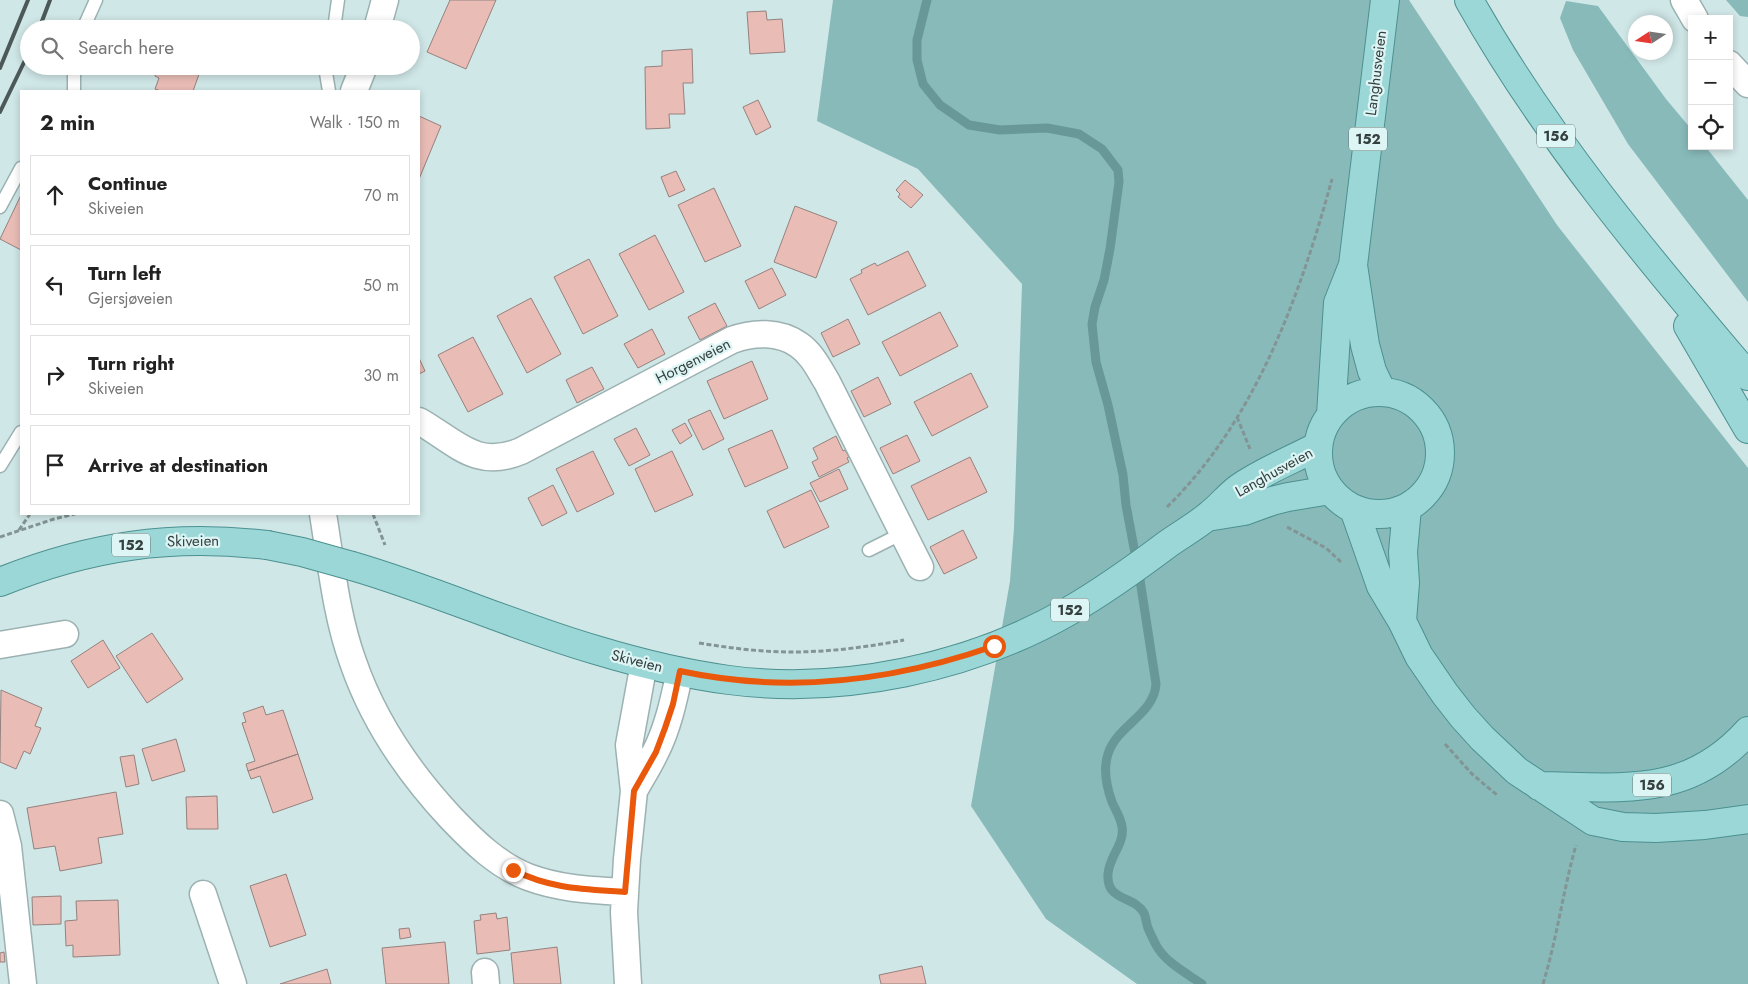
<!DOCTYPE html>
<meta charset="utf-8">
<style>
body{margin:0;font-family:Jost,sans-serif;background:#f6f6f6;color:#222}
.controls{position:absolute;right:15px;top:15px;display:grid;overflow:hidden;border-radius:0px;box-shadow:0 2px 8px #0003}
.controls button{width:45px;height:45px;display:grid;place-items:center;padding:0;border:0;border-bottom:1px solid #e0e0e0;background:#fff;color:#222;font:25px sans-serif}
.compass{position:absolute;left:1628px;top:15px;width:45px;height:45px;border-radius:50%;background:#fff;box-shadow:0 2px 8px #0003;rotate:258deg}
.stop{position:absolute;width:15px;height:15px;margin:-11px;border:4px solid #ea580c;border-radius:50%;background:#fff}
.stop.end{background:#ea580c;border-color:#fff;box-shadow:0 1px 5px #0008}
.list{margin:0;padding:0;list-style:none}
h2{display:flex;justify-content:space-between;align-items:center;height:65px;margin:0;padding:0 20px;font-size:21px}
h2 small{font-size:16px;font-weight:400;color:#767676}
.list li{display:grid;grid-template-columns:32px 1fr auto;gap:15px;align-items:center;box-sizing:border-box;height:80px;margin:0 10px 10px;padding:0 10px;border:1px solid #e0e0e0;border-radius:0px}
.list b{display:block;font-size:19px;white-space:nowrap}
.list p{margin:0;font-size:16px;white-space:nowrap;color:#767676}
.list em{font-size:16px;font-style:normal;color:#767676}
.icon{flex:none;width:28px;height:28px;fill:none;stroke:currentColor;stroke-width:2;stroke-linecap:round;stroke-linejoin:round}
.map{position:relative;flex:none;width:1748px;height:984px;overflow:hidden}
.search{position:absolute;background:#fff;box-shadow:0 2px 8px #0003;left:20px;top:20px;width:400px;height:55px;display:flex;align-items:center;gap:12px;box-sizing:border-box;padding:0 18px;border-radius:28px;color:#767676;font-size:19px}
.panel{position:absolute;background:#fff;box-shadow:0 2px 8px #0003;left:20px;top:90px;width:400px;height:425px;border-radius:0px}
.map>svg:first-child{display:block}
.forest{fill:#88baba}
.lines{fill:none;stroke-linecap:round;stroke-linejoin:round}
.stream{stroke:#689898;stroke-width:9}
.building{fill:#e9bdb6;stroke:#95817e}
.service-casing{stroke:#9cb2b2;stroke-width:15}
.minor-casing{stroke:#9cb2b2;stroke-width:29}
.primary-casing{stroke:#4c9090;stroke-width:30}
.path{stroke:#839494;stroke-width:3;stroke-dasharray:5 2.5;stroke-linecap:butt}
.service{stroke:#fff;stroke-width:12}
.minor{stroke:#fff;stroke-width:26}
.primary{stroke:#9bd7d7;stroke-width:28}
.rail{stroke:#4d5959;stroke-width:4}
.primary-bridge-casing{stroke:#4c9090;stroke-width:30;stroke-linecap:butt}
.primary-bridge{stroke:#9bd7d7;stroke-width:28}
.route{stroke:#ea580c;stroke-width:6}
.labels{text-anchor:middle;stroke-width:4.5;stroke-linejoin:round;paint-order:stroke}
.shield{fill:#ddf5f4;stroke:#677675;stroke-width:1}
.shield-label{font-size:14px;font-weight:bold;fill:#353f3f}
.street-label{font-size:15px;fill:#353f3f;stroke:#ddf5f4}
</style>
<div class="map">
<svg width="1748" height="984" viewBox="0 0 1748 984">
<rect width="100%" height="100%" fill="#d0e7e7"/>
<path class="forest" d="M 833,0 L 1409,0 L 1557,225 L 1748,468 L 1748,984 L 1137,984 L 1046,919 L 971,806 L 1010,581 L 1014,528 L 1022,284 L 918,169 L 817,121 Z
M 1726,0 L 1748,0 L 1748,17 L 1740,16 Z
M 1566,1 L 1598,6 L 1666,99 L 1692,130 L 1692,146 L 1705,146 L 1748,200 L 1748,302 L 1628,144 L 1573,50 L 1560,18 Z"/>
<g class="lines">
<path class="stream" d="M 927,0 L 917,40 L 917,60 L 923,84 L 940,105 L 969,125 L 1000,130 L 1047,128 L 1079,134 L 1102,149 L 1118,170 L 1119,182 L 1110,249 L 1104,280 L 1095,307 L 1092,324 L 1096,362 L 1108,405 L 1123,475 L 1126,505 L 1140,580 L 1156,684 C 1154,715 1117,725 1108,754 C 1103,769 1107,788 1112,802 C 1116,811 1121,818 1122,827 C 1125,843 1109,857 1108,874 C 1106,902 1134,895 1144,913 C 1146,917 1146,923 1148,928 C 1150,933 1153,939 1156,945 C 1165,962 1186,973 1202,984"/>
</g>
<path class="building" d="M 450,0 L 496,0 L 466,69 L 427,52 Z
M 766,11 L 767,20 L 782,19 L 785,52 L 750,54 L 747,12 Z
M 692,49 L 693,83 L 683,83 L 685,114 L 669,114 L 670,128 L 646,129 L 645,67 L 662,66 L 662,51 Z
M 158,66 L 202,66 L 193,91 L 161,91 L 155,89 L 159,78 L 155,76 Z
M 758,100 L 771,127 L 756,135 L 743,107 Z
M 419,116 L 441,126 L 419,179 Z
M 676,171 L 685,190 L 669,197 L 661,177 Z
M 905,180 L 923,195 L 911,208 L 898,197 L 900,194 L 896,190 Z
M 714,188 L 741,246 L 705,262 L 678,205 Z
M 21,195 L 21,250 L 0,239 Z
M 795,206 L 837,222 L 816,278 L 774,262 Z
M 655,235 L 684,292 L 649,310 L 619,254 Z
M 908,251 L 926,286 L 868,315 L 850,279 L 862,273 L 861,270 L 875,263 L 877,266 Z
M 589,259 L 618,316 L 583,334 L 554,277 Z
M 772,268 L 786,295 L 759,309 L 745,281 Z
M 531,298 L 561,354 L 527,373 L 497,316 Z
M 715,303 L 727,326 L 700,340 L 688,317 Z
M 940,312 L 958,346 L 900,376 L 882,342 Z
M 848,319 L 860,344 L 833,357 L 821,333 Z
M 652,329 L 665,354 L 638,368 L 624,344 Z
M 473,337 L 503,394 L 468,412 L 438,355 Z
M 419,358 L 425,371 L 419,374 Z
M 752,361 L 768,399 L 724,419 L 707,381 Z
M 592,367 L 604,389 L 577,403 L 566,380 Z
M 971,373 L 988,407 L 932,436 L 914,402 Z
M 878,377 L 891,404 L 864,417 L 851,391 Z
M 710,410 L 724,439 L 703,450 L 688,420 Z
M 685,423 L 692,436 L 680,444 L 672,430 Z
M 636,428 L 650,455 L 629,466 L 614,439 Z
M 772,430 L 788,468 L 745,487 L 728,449 Z
M 907,435 L 920,461 L 893,474 L 880,448 Z
M 836,436 L 843,451 L 845,450 L 849,457 L 847,458 L 849,462 L 819,477 L 812,462 L 818,459 L 813,448 Z
M 593,451 L 614,494 L 577,512 L 556,469 Z
M 672,451 L 693,495 L 655,512 L 635,469 Z
M 970,457 L 987,492 L 928,520 L 911,486 Z
M 839,469 L 848,489 L 820,502 L 810,483 Z
M 553,485 L 567,513 L 542,526 L 528,498 Z
M 811,490 L 829,527 L 784,548 L 767,511 Z
M 963,530 L 977,558 L 944,574 L 930,547 Z
M 152,633 L 183,679 L 147,703 L 116,656 Z
M 103,640 L 120,668 L 88,688 L 71,661 Z
M 1,690 L 42,708 L 35,726 L 41,728 L 30,754 L 24,751 L 16,769 L 0,762 Z
M 263,706 L 266,715 L 283,710 L 298,754 L 248,771 L 246,764 L 255,761 L 242,723 L 246,722 L 243,713 Z
M 176,739 L 185,771 L 152,781 L 142,749 Z
M 298,754 L 313,799 L 273,813 L 260,776 L 251,779 L 248,771 Z
M 134,755 L 139,784 L 126,787 L 120,757 Z
M 116,792 L 123,834 L 98,838 L 102,863 L 60,871 L 55,846 L 34,849 L 27,808 Z
M 217,796 L 218,829 L 187,829 L 186,797 Z
M 286,874 L 306,935 L 270,947 L 250,886 Z
M 61,896 L 61,924 L 33,925 L 32,897 Z
M 118,900 L 120,955 L 73,957 L 73,945 L 66,946 L 65,921 L 77,920 L 76,901 Z
M 496,913 L 497,919 L 507,917 L 510,950 L 477,954 L 474,921 L 481,920 L 480,915 Z
M 409,928 L 411,937 L 400,939 L 399,929 Z
M 445,942 L 449,984 L 386,984 L 382,948 Z
M 557,947 L 561,984 L 514,984 L 511,953 Z
M 4,952 L 5,962 L 0,962 L 0,953 Z
M 922,966 L 926,984 L 881,984 L 879,975 Z
M 327,969 L 331,984 L 280,984 Z"/>
<g class="lines">
<defs>
<path id="service" d="M 83,29 L 96,0
M 334,29 L 338,0
M 74,66 L 74,91
M 326,66 L 326,73 L 329,91
M 0,207 L 21,168
M 0,466 L 21,432
M 869,550 L 903,533"/>
<path id="minor" d="M 1684,0 L 1695,19
M 377,29 L 385,0
M 1729,64 L 1748,84
M 354,91 L 364,66
M 419,421 C 456,442 476,470 521,451 L 732,340 C 753,332 780,331 799,345 C 812,354 819,369 827,382 L 920,567
M 323,514 C 331,563 336,615 353,662 C 373,720 409,773 451,818 C 473,841 497,865 528,877 C 560,889 591,890 625,892
M 0,645 L 65,634
M 634,791 C 641,778 649,766 655,753 C 668,728 674,699 680,671
M 0,814 L 8,846 L 23,984
M 203,894 L 233,984
M 485,972 L 486,984
M 628,984 L 624,912 L 627,859 L 634,791 L 629,745 L 644,663"/>
<path id="primary" d="M 1469,0 C 1547,138 1646,256 1748,376
M 1353,265 L 1365,345 L 1372,371 L 1382,392
M 1688,326 L 1748,429
M1318 453a61 61 0 1 1 122 0a61 61 0 1 1-122 0Z
M 1331,415 L 1338,303 L 1353,265 L 1385,0
M 1354,509 L 1381,586 L 1402,621 L 1419,656 L 1445,694 L 1463,717 L 1482,738 L 1517,771 L 1593,821 L 1623,827 L 1656,828 L 1705,825 L 1748,819
M 1207,517 L 1244,511 L 1272,501 L 1288,497 L 1330,490
M 352,566 C 435,590 513,626 596,650 C 639,663 684,674 729,680 C 842,695 970,668 1069,611 C 1104,591 1137,567 1169,543 C 1182,534 1196,526 1208,516 C 1219,508 1228,496 1239,488 C 1263,471 1292,460 1318,446
M 0,582 C 90,546 170,534 267,545
M 1402,621 L 1405,583 L 1403,552 L 1407,508
M 1539,786 C 1621,787 1687,799 1748,731"/>
</defs>
<use href="#service" class="service-casing"/>
<use href="#minor" class="minor-casing"/>
<use href="#primary" class="primary-casing"/>
<path class="path" d="M 1237,417 L 1250,449
M 1167,507 C 1255,421 1300,296 1332,179
M 373,514 L 385,545
M 1287,527 L 1326,548 L 1341,562
M 19,530 L 30,514
M 0,537 L 54,519 L 75,514
M 699,643 C 730,648 761,652 792,652 C 829,652 868,647 904,640
M 1445,744 L 1472,774 L 1497,795
M 1543,984 C 1557,938 1563,891 1576,845"/>
<use href="#service" class="service"/>
<use href="#minor" class="minor"/>
<use href="#primary" class="primary"/>
<path class="rail" d="M 39,29 L 50,0
M 0,68 L 28,0
M 0,112 L 29,52"/>
<defs>
<path id="primary-bridge" d="M 267,545 L 302,552 L 352,566"/>
</defs>
<use href="#primary-bridge" class="primary-bridge-casing"/>
<use href="#primary-bridge" class="primary-bridge"/>
</g>
<g class="lines">
<path class="route" d="M 513,870 C 551,889 584,889 625,892 L 634,791 L 656,752 L 665,728 L 673,704 L 680,671 C 787,694 891,682 994,646"/>
</g>
<g class="labels">
<g class="shield">
<rect x="1537" y="124.5" width="38" height="23" rx="4"/>
<rect x="1349" y="127.5" width="38" height="23" rx="4"/>
<rect x="112" y="533.5" width="38" height="23" rx="4"/>
<rect x="1051" y="598.5" width="38" height="23" rx="4"/>
<rect x="1633" y="773.5" width="38" height="23" rx="4"/>
</g>
<g class="shield-label">
<text x="1556" y="141">156</text>
<text x="1368" y="144">152</text>
<text x="131" y="550">152</text>
<text x="1070" y="615">152</text>
<text x="1652" y="790">156</text>
</g>
<g class="street-label">
<text transform="translate(1376 73) rotate(-83)" y="5">Langhusveien</text>
<text transform="translate(693 361) rotate(-27)" y="5">Horgenveien</text>
<text transform="translate(1274 472) rotate(-29)" y="5">Langhusveien</text>
<text transform="translate(193 541) rotate(-1)" y="5">Skiveien</text>
<text transform="translate(637 661) rotate(14)" y="5">Skiveien</text>
</g>
</g>
</svg>
<div class="controls">
<button>+</button>
<button>−</button>
<button><svg class="icon" aria-label="locate" viewBox="0 0 24 24"><circle cx="12" cy="12" r="6"/><path d="M12 2v4M12 18v4M2 12h4M18 12h4"/></svg></button>
</div>
<svg class="compass" viewBox="-18 -18 36 36"><path d="M0-13l5 13h-10z" fill="#e53935"/><path d="M0 13l5-13h-10z" fill="#767676"/></svg>
<div class="stop" style="left:994px;top:646px"></div>
<div class="stop end" style="left:513px;top:870px"></div>
<div class="search"><svg class="icon" aria-label="search" viewBox="0 0 24 24"><circle cx="10" cy="10" r="6"/><path d="M15 15l6 6"/></svg>Search here</div>
<section class="panel">
<h2>2 min<small>Walk · 150 m</small></h2>
<ul class="list">
<li><svg class="icon" aria-label="ahead" viewBox="0 0 24 24"><path d="M12 20V5M6 11l6-6 6 6"/></svg><div><b>Continue</b><p>Skiveien</p></div><em>70 m</em></li>
<li><svg class="icon" aria-label="left" viewBox="0 0 24 24"><path d="M17 20v-9H6M10 6l-5 5 5 5"/></svg><div><b>Turn left</b><p>Gjersjøveien</p></div><em>50 m</em></li>
<li><svg class="icon" aria-label="right" viewBox="0 0 24 24"><path d="M7 20v-9h11M14 6l5 5-5 5"/></svg><div><b>Turn right</b><p>Skiveien</p></div><em>30 m</em></li>
<li><svg class="icon" aria-label="arrive" viewBox="0 0 24 24"><path d="M6 21V4h12l-3 4 3 4H6"/></svg><div><b>Arrive at destination</b></div></li>
</ul>
</section>
</div>
